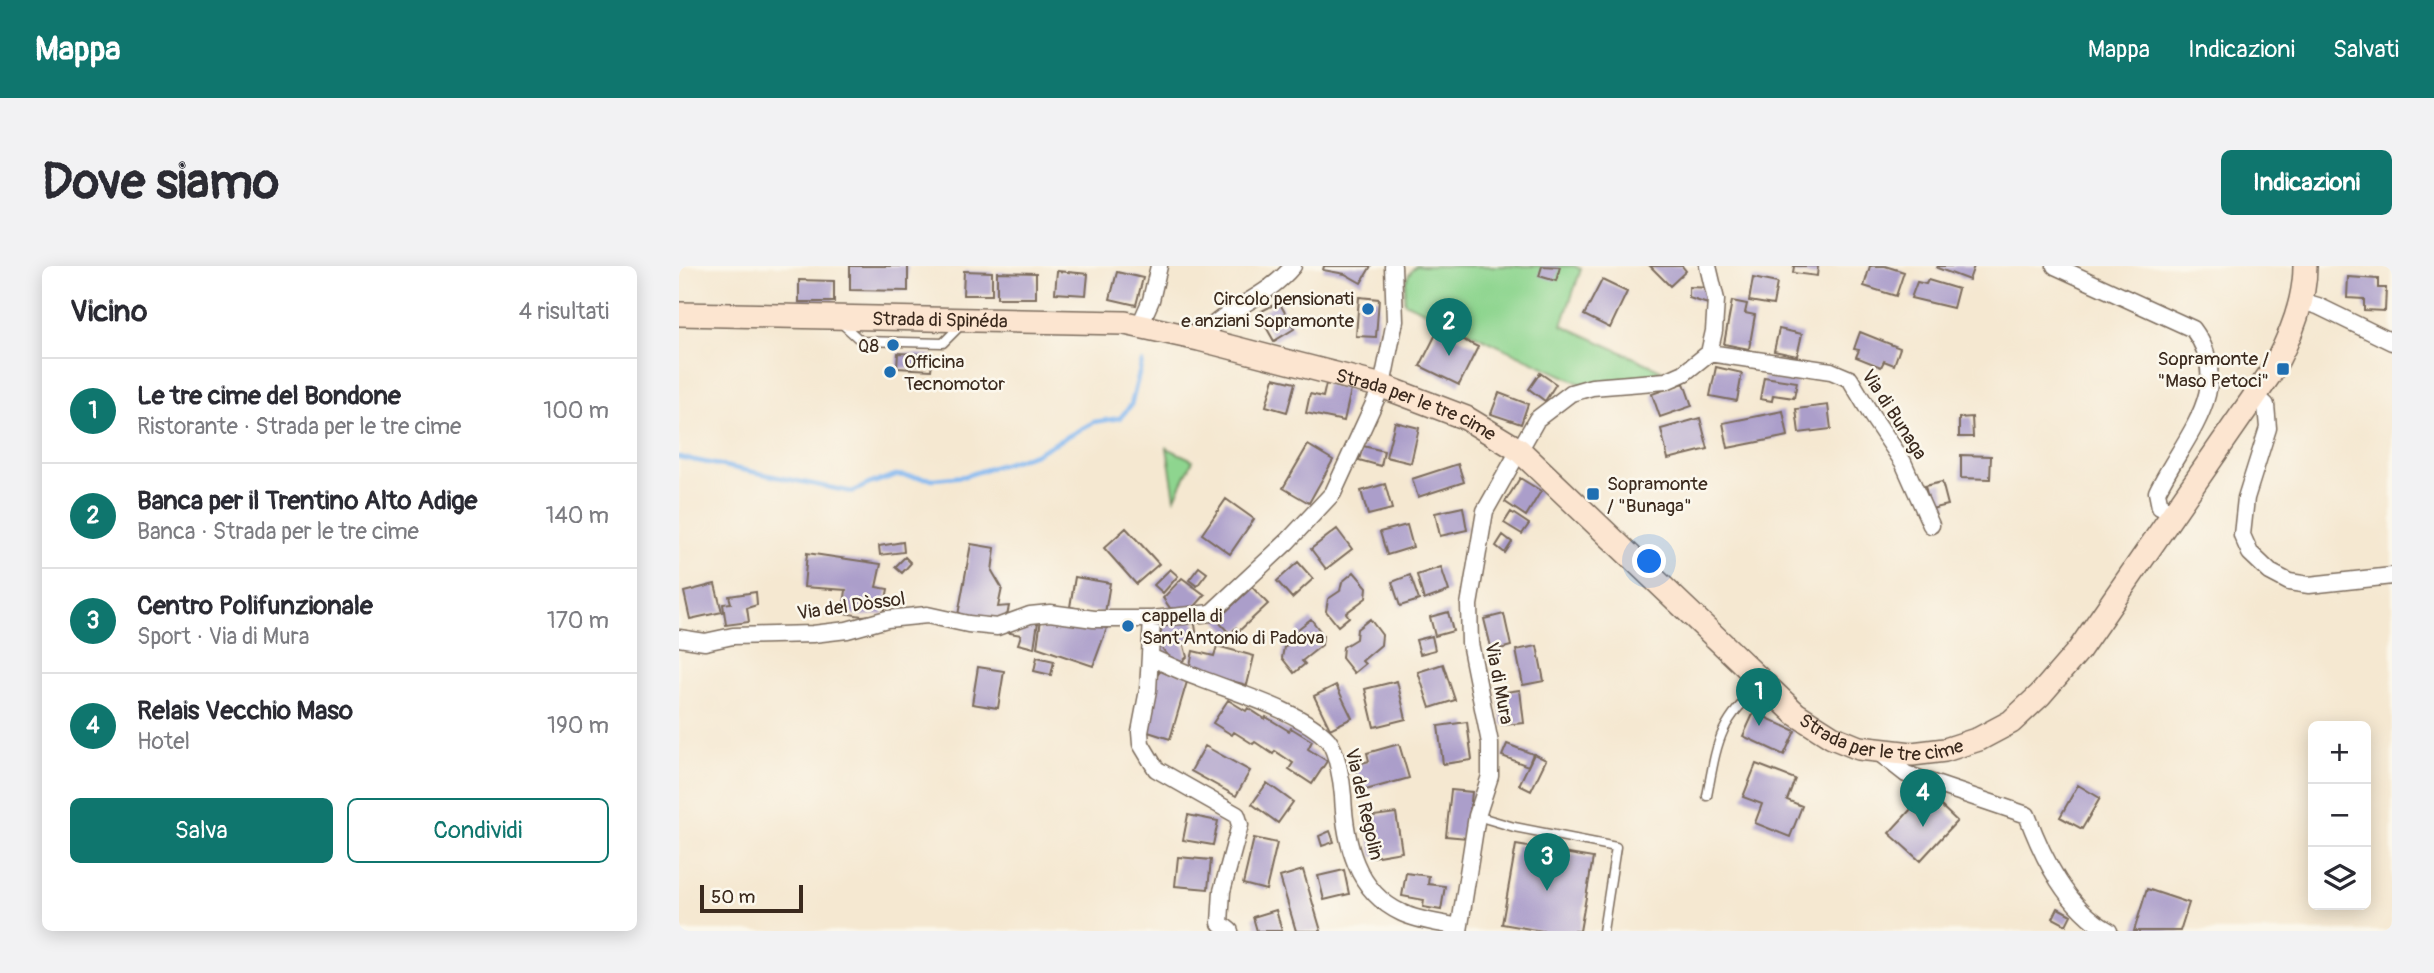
<!DOCTYPE html>
<html lang="it">
<meta charset="utf-8">
<style>
body{margin:0;font-family:Pangolin,sans-serif;background:#f2f2f3;color:#2b2b33}
.controls{position:absolute;right:21px;bottom:21px;display:grid;overflow:hidden;border-radius:10px;box-shadow:0 4px 18px #0003}
.controls button{width:63px;height:63px;display:grid;place-items:center;padding:0;border:0;border-bottom:2px solid #e1e1e2;background:#fff;color:#2b2b33;font:35px sans-serif}
.scale{position:absolute;left:21px;bottom:18px;width:103px;box-sizing:border-box;padding-left:7px;border:4px solid #3b2a1e;border-top:0;font-size:19px;line-height:24px;white-space:nowrap;color:#3b2a1e;-webkit-text-stroke:5px #fbf7ec;paint-order:stroke}
.you{position:absolute;left:971px;top:296px;width:24px;height:24px;margin:-18px;border:5px solid #fff;border-radius:50%;background:#1a73e8;box-shadow:0 0 0 10px #1a73e833}
.badge{display:grid;place-items:center;width:46px;height:46px;border-radius:50%;background:#0f766e;color:#fff;font-size:23px;font-weight:700}
.pin{position:absolute;translate:-50% -58px;filter:drop-shadow(0 2px 4px #0008)}
.pin::after{content:'';position:absolute;top:37px;width:24px;height:21px;background:inherit;clip-path:polygon(0 0,100% 0,50% 100%)}
.list{margin:0;padding:0;list-style:none}
h2{display:flex;justify-content:space-between;align-items:center;height:91px;margin:0;padding:0 28px;font-size:30px}
h2 small{font-size:23px;font-weight:400;color:#7c7c81}
.list li{display:grid;grid-template-columns:46px 1fr auto;gap:21px;align-items:center;box-sizing:border-box;height:105px;padding:0 28px;border-top:2px solid #e1e1e2}
.list b{display:block;font-size:26px;white-space:nowrap}
.list p{margin:0;font-size:23px;white-space:nowrap;color:#7c7c81}
.list em{font-size:23px;font-style:normal;color:#7c7c81}
.actions{display:flex;gap:14px;padding:21px 28px}
.actions a{flex:1;padding:16px 0;border:2px solid #0f766e;border-radius:10px;text-align:center;font-size:24px;color:#0f766e}
.actions .main{background:#0f766e;color:#fff}
.icon{flex:none;width:38px;height:38px;fill:none;stroke:currentColor;stroke-width:2;stroke-linecap:round;stroke-linejoin:round}
.map{position:relative;flex:none;width:1713px;height:665px;overflow:hidden;border-radius:10px}
header{display:flex;align-items:center;gap:42px;box-sizing:border-box;height:98px;padding:0 35px;background:#0f766e;color:#fff}
header strong{font-size:33px}
nav{display:flex;gap:38px;margin-inline-start:auto;font-size:24px}
.intro{display:flex;align-items:center;justify-content:space-between;box-sizing:border-box;height:168px;padding:0 42px}
h1{margin:0;font-size:49px}
.button{padding:18px 32px;border-radius:10px;background:#0f766e;color:#fff;font-size:24px;font-weight:700}
main{display:flex;gap:42px;padding:0 42px}
aside{flex:1;background:#fff;border-radius:10px;box-shadow:0 4px 18px #0003}
.map>svg:first-child{display:block}
.green{fill:#8ed58f;stroke:#648056;stroke-width:2}
.lines{fill:none;stroke-linecap:round;stroke-linejoin:round}
.stream{stroke:#82b7f0;stroke-width:4.5}
.building{fill:#ab9eca}
.service-casing{stroke:#7c6c5d;stroke-width:11}
.minor-casing{stroke:#7c6c5d;stroke-width:19}
.secondary-casing{stroke:#7c6c5d;stroke-width:26}
.service{stroke:#fff;stroke-width:8}
.minor{stroke:#fff;stroke-width:16}
.secondary{stroke:#fce5d0;stroke-width:23}
.poi-dot{fill:#1f6fb2;stroke:#fbf7ec;stroke-width:2.5}
.labels{text-anchor:middle;stroke-width:5;stroke-linejoin:round;paint-order:stroke}
.poi-label{font-size:19px;fill:#3b2a1e;stroke:#fbf7ec;text-anchor:end}
.street-label{font-size:19px;fill:#3b2a1e;stroke:#fbf7ec}
</style>
<header>
<strong>Mappa</strong>
<nav><a>Mappa</a><a>Indicazioni</a><a>Salvati</a></nav>
</header>
<div class="intro"><h1>Dove siamo</h1><a class="button">Indicazioni</a></div>
<main>
<aside>
<h2>Vicino<small>4 risultati</small></h2>
<ul class="list">
<li><span class="badge">1</span><div><b>Le tre cime del Bondone</b><p>Ristorante · Strada per le tre cime</p></div><em>100 m</em></li>
<li><span class="badge">2</span><div><b>Banca per il Trentino Alto Adige</b><p>Banca · Strada per le tre cime</p></div><em>140 m</em></li>
<li><span class="badge">3</span><div><b>Centro Polifunzionale</b><p>Sport · Via di Mura</p></div><em>170 m</em></li>
<li><span class="badge">4</span><div><b>Relais Vecchio Maso</b><p>Hotel</p></div><em>190 m</em></li>
</ul>
<div class="actions"><a class="main">Salva</a><a>Condividi</a></div>
</aside>
<div class="map">
<svg width="1713" height="665" viewBox="0 0 1713 665">
<rect width="100%" height="100%" fill="#fbf7ec"/>
<filter id="ink" filterUnits="userSpaceOnUse"><feTurbulence type="fractalNoise" baseFrequency=".0143" numOctaves="2"/><feDisplacementMap in="SourceGraphic" scale="14" xChannelSelector="R" yChannelSelector="G"/><feConvolveMatrix kernelMatrix="1 2 1 2 8 2 1 2 1" color-interpolation-filters="sRGB"/></filter>
<filter id="wash" filterUnits="userSpaceOnUse"><feTurbulence type="fractalNoise" baseFrequency=".00686" numOctaves="4" result="noise"/><feDisplacementMap in="SourceGraphic" scale="28" xChannelSelector="R" yChannelSelector="G"/><feGaussianBlur stdDeviation="1.57" result="paint"/><feColorMatrix in="noise" values="0 0 0 0 0 0 0 0 0 0 0 0 0 0 0 0 0 1.4 0 .05"/><feComposite in="paint" operator="in"/></filter>
<g filter="url(#wash)">
<rect width="100%" height="100%" fill="#f5e8d1"/>
<path class="green" d="M 737,0 L 895,0 L 902,3 L 883,59 L 982,104 L 973,112 L 902,118 L 725,36 C 726,22 725,9 737,0 Z
M 488,182 L 514,194 L 496,232 Z"/>
<g class="lines">
<path class="stream" d="M 0,191 L 173,226 L 190,218 L 217,209 L 255,213 L 286,210 L 356,188 L 415,156 L 441,152 L 452,139 L 463,96"/>
</g>
<g id="blocks">
<path class="building" d="M 171,0 L 229,0 L 229,25 L 171,24 Z
M 645,0 L 692,0 L 682,17 L 666,8 L 644,4 Z
M 863,0 L 881,1 L 877,15 L 860,10 Z
M 971,0 L 1003,0 L 1007,5 L 991,20 Z
M 1115,0 L 1139,0 L 1138,10 L 1114,7 Z
M 1191,0 L 1206,0 L 1225,6 L 1217,30 L 1185,20 Z
M 1259,0 L 1295,0 L 1290,14 L 1258,2 Z
M 285,5 L 313,6 L 313,29 L 284,29 Z
M 378,5 L 409,8 L 407,29 L 376,27 Z
M 318,6 L 357,7 L 357,32 L 318,32 Z
M 438,6 L 464,12 L 457,39 L 431,33 Z
M 1669,11 L 1699,13 L 1699,22 L 1707,22 L 1706,45 L 1685,44 L 1685,33 L 1668,32 Z
M 1074,12 L 1098,17 L 1094,39 L 1070,35 Z
M 120,14 L 155,15 L 155,36 L 120,36 Z
M 923,14 L 948,26 L 931,62 L 905,49 Z
M 1249,14 L 1279,23 L 1274,42 L 1232,32 L 1238,16 L 1247,18 Z
M 1010,21 L 1033,22 L 1032,39 L 1010,32 Z
M 680,31 L 700,33 L 697,71 L 677,70 Z
M 1053,35 L 1068,38 L 1066,47 L 1076,49 L 1070,83 L 1045,78 Z
M 600,36 L 615,63 L 595,75 L 579,47 Z
M 760,62 L 799,81 L 780,119 L 741,100 Z
M 1100,63 L 1123,68 L 1118,90 L 1095,85 Z
M 1181,66 L 1221,82 L 1215,99 L 1205,95 L 1202,101 L 1177,91 L 1180,84 L 1175,83 Z
M 219,87 L 254,89 L 252,104 L 218,102 Z
M 1037,101 L 1063,107 L 1058,135 L 1031,130 Z
M 861,107 L 877,118 L 866,135 L 850,123 Z
M 1085,111 L 1118,116 L 1115,132 L 1094,129 L 1093,135 L 1081,133 Z
M 595,112 L 616,117 L 608,146 L 587,140 Z
M 1005,117 L 1013,140 L 981,151 L 973,128 Z
M 647,118 L 672,124 L 665,155 L 627,147 L 631,128 L 644,131 Z
M 820,127 L 849,138 L 842,158 L 812,148 Z
M 1149,139 L 1152,163 L 1120,167 L 1117,143 Z
M 1104,145 L 1109,170 L 1049,182 L 1044,157 Z
M 1293,151 L 1294,171 L 1280,171 L 1280,152 Z
M 1021,152 L 1029,183 L 989,193 L 982,163 Z
M 716,156 L 740,162 L 732,197 L 707,191 Z
M 629,179 L 654,194 L 630,237 L 604,222 Z
M 684,180 L 705,185 L 702,200 L 680,194 Z
M 1282,189 L 1312,190 L 1311,213 L 1282,212 Z
M 779,198 L 785,216 L 739,231 L 733,213 Z
M 841,212 L 862,225 L 847,250 L 826,236 Z
M 1263,216 L 1269,239 L 1252,243 L 1246,220 Z
M 706,218 L 713,243 L 689,249 L 682,225 Z
M 547,233 L 575,253 L 551,288 L 523,268 Z
M 784,241 L 788,264 L 761,270 L 756,247 Z
M 832,246 L 850,258 L 843,268 L 825,257 Z
M 728,259 L 734,281 L 708,289 L 701,266 Z
M 447,262 L 480,298 L 457,318 L 425,282 Z
M 658,263 L 673,283 L 647,303 L 632,283 Z
M 824,269 L 833,276 L 826,287 L 817,280 Z
M 224,276 L 225,286 L 201,289 L 200,280 Z
M 292,278 L 316,282 L 313,305 L 323,322 L 319,341 L 330,340 L 327,355 L 279,349 Z
M 128,287 L 202,298 L 197,321 L 209,323 L 204,348 L 183,350 L 164,347 L 167,324 L 125,321 Z
M 226,291 L 232,297 L 223,307 L 216,301 Z
M 619,296 L 634,313 L 613,332 L 598,315 Z
M 520,301 L 528,307 L 518,320 L 510,314 Z
M 762,301 L 770,325 L 745,334 L 738,309 Z
M 491,303 L 499,310 L 484,327 L 475,319 Z
M 675,306 L 688,321 L 687,332 L 667,347 L 670,351 L 659,360 L 647,345 L 649,333 L 661,325 L 663,316 Z
M 731,309 L 740,334 L 721,340 L 713,316 Z
M 396,311 L 431,317 L 426,347 L 391,341 Z
M 503,312 L 526,329 L 511,346 L 491,342 L 484,332 Z
M 36,318 L 43,346 L 11,353 L 5,326 Z
M 573,321 L 589,338 L 560,365 L 557,362 L 551,368 L 538,354 Z
M 77,326 L 78,339 L 68,342 L 70,356 L 47,359 L 44,338 L 52,337 L 50,330 Z
M 769,346 L 774,365 L 756,370 L 751,351 Z
M 825,348 L 832,380 L 813,385 L 805,353 Z
M 515,352 L 518,372 L 504,376 L 508,391 L 498,400 L 481,380 L 483,354 Z
M 362,353 L 428,362 L 414,400 L 358,381 Z
M 632,353 L 644,369 L 643,379 L 623,395 L 626,398 L 615,407 L 603,392 L 605,381 L 617,373 L 619,363 Z
M 691,353 L 703,369 L 702,379 L 683,395 L 686,398 L 675,407 L 663,392 L 664,381 L 677,373 L 678,363 Z
M 359,356 L 355,382 L 339,378 L 342,369 L 331,367 L 333,357 Z
M 753,370 L 756,384 L 741,388 L 737,374 Z
M 538,380 L 575,390 L 568,419 L 510,404 L 514,385 L 535,390 Z
M 858,380 L 865,415 L 844,419 L 837,384 Z
M 358,391 L 375,395 L 372,409 L 355,405 Z
M 764,398 L 776,434 L 751,442 L 739,406 Z
M 299,401 L 325,405 L 319,442 L 293,438 Z
M 484,402 L 510,409 L 491,473 L 466,465 L 475,413 Z
M 718,415 L 727,453 L 695,461 L 686,423 Z
M 657,419 L 673,452 L 651,463 L 635,430 Z
M 841,424 L 845,457 L 823,459 L 819,427 Z
M 549,434 L 567,445 L 569,442 L 586,453 L 587,451 L 610,465 L 612,462 L 633,475 L 629,483 L 648,495 L 633,518 L 610,503 L 614,497 L 596,485 L 594,488 L 576,476 L 574,478 L 555,466 L 553,469 L 534,457 Z
M 1075,446 L 1116,465 L 1105,489 L 1064,470 Z
M 788,456 L 793,494 L 764,498 L 759,460 Z
M 720,478 L 730,512 L 683,525 L 676,499 L 690,495 L 688,487 Z
M 828,478 L 854,488 L 849,500 L 823,490 Z
M 526,480 L 571,505 L 557,530 L 512,505 Z
M 855,488 L 867,494 L 852,525 L 840,519 Z
M 1077,498 L 1116,513 L 1108,534 L 1123,540 L 1111,571 L 1076,557 L 1083,538 L 1064,531 Z
M 588,517 L 614,536 L 599,557 L 573,538 Z
M 1399,519 L 1421,532 L 1403,563 L 1381,551 Z
M 772,524 L 793,526 L 788,572 L 767,570 Z
M 1259,537 L 1278,555 L 1241,595 L 1210,567 L 1233,542 L 1244,553 Z
M 717,547 L 723,586 L 693,591 L 687,551 Z
M 509,549 L 539,555 L 534,579 L 504,574 Z
M 651,565 L 655,576 L 643,580 L 640,570 Z
M 575,572 L 598,577 L 587,624 L 564,618 Z
M 837,579 L 914,592 L 901,665 L 863,665 L 823,658 Z
M 499,591 L 532,594 L 529,623 L 496,620 Z
M 624,604 L 642,665 L 617,665 L 601,611 Z
M 665,604 L 670,628 L 645,634 L 639,610 Z
M 727,607 L 750,610 L 749,618 L 766,620 L 762,644 L 744,641 L 745,634 L 723,630 Z
M 1468,623 L 1510,637 L 1501,665 L 1455,665 Z
M 1379,642 L 1392,649 L 1387,659 L 1374,652 Z
M 597,644 L 603,665 L 578,665 L 574,651 Z"/>
</g>
</g>
<g filter="url(#ink)">
<use href="#blocks" fill-opacity="0" stroke="#7c6c5d" stroke-width="2"/>
<g class="lines">
<defs>
<path id="service" d="M 161,56 L 182,75 L 264,77 L 283,58
M 1028,530 C 1038,478 1039,455 1082,420
M 798,550 L 835,561 L 937,581 L 924,665"/>
<path id="minor" d="M 1376,0 L 1514,63 C 1558,122 1503,173 1478,226 L 1481,241 L 1495,245
M 1622,35 L 1639,40 L 1713,76
M 460,61 L 472,34 L 480,0
M 520,73 C 545,42 586,34 614,0
M 1030,87 L 1152,105 L 1171,113 L 1193,150 L 1224,196 L 1252,259
M 1577,130 L 1587,139 L 1589,162 L 1567,232 L 1563,269 L 1571,287 L 1591,306 L 1610,316 L 1630,319 L 1713,310
M 473,353 L 469,424 L 461,466 L 462,478 L 477,503 L 558,549 L 561,559 L 543,625 L 541,657 L 551,665
M 0,372 L 26,376 L 54,370 L 134,368 L 168,364 L 208,353 L 248,349 L 289,358 L 318,361 L 351,349 L 371,347 L 415,353 L 473,353 L 532,347 L 608,276 L 654,227 L 703,120 L 716,55 L 714,0
M 471,391 C 487,398 503,406 520,412 C 555,426 624,446 649,474 C 658,485 663,516 664,530 C 666,576 677,626 723,647 C 740,655 762,657 780,661
M 1199,486 L 1227,508 L 1348,549 C 1364,592 1388,642 1430,665
M 780,665 L 798,550 L 811,510 L 811,477 L 791,377 L 790,339 L 806,245 L 858,153 L 892,127 L 913,121 L 987,115 L 1005,107 L 1030,87 L 1035,65 L 1037,34 L 1029,0"/>
<g id="secondary">
<path id="s1" d="M 0,48 L 446,57 L 520,73 L 703,120 L 787,152 L 840,184 L 1117,448 L 1153,471 L 1180,482 L 1233,488 L 1266,484 L 1300,473 L 1332,456 L 1361,429 L 1400,384 L 1591,108 C 1610,75 1626,38 1626,0"/>
</g>
</defs>
<use href="#service" class="service-casing"/>
<use href="#minor" class="minor-casing"/>
<use href="#secondary" class="secondary-casing"/>
<use href="#service" class="service"/>
<use href="#minor" class="minor"/>
<use href="#secondary" class="secondary"/>
</g>
</g>
<g class="poi-dot">
<circle cx="689" cy="43" r="7"/>
<circle cx="214" cy="79" r="7"/>
<rect x="1597" y="96" width="14" height="14" rx="3.5"/>
<circle cx="211" cy="106" r="7"/>
<rect x="907" y="221" width="14" height="14" rx="3.5"/>
<circle cx="449" cy="360" r="7"/>
</g>
<g class="labels">
<g class="poi-label">
<text x="675" y="39">Circolo pensionati<tspan x="675" dy="22">e anziani Sopramonte</tspan></text>
<text x="200" y="86">Q8</text>
<text x="1590" y="99">Sopramonte /<tspan x="1590" dy="22">"Maso Petoci"</tspan></text>
<text x="225" y="102" text-anchor="start">Officina<tspan x="225" dy="22">Tecnomotor</tspan></text>
<text x="928" y="224" text-anchor="start">Sopramonte<tspan x="928" dy="22">/ "Bunaga"</tspan></text>
<text x="463" y="356" text-anchor="start">cappella di<tspan x="463" dy="22">Sant'Antonio di Padova</tspan></text>
</g>
<g class="street-label">
<text dy="7" stroke="none"><textPath href="#s1" startOffset="261">Strada di Spinéda</textPath></text>
<text dy="7" stroke="none"><textPath href="#s1" startOffset="749">Strada per le tre cime</textPath></text>
<text transform="translate(1216 148) rotate(57)" y="7">Via di Bunaga</text>
<text transform="translate(172 339) rotate(-8)" y="7">Via del Dòssol</text>
<text transform="translate(821 417) rotate(79)" y="7">Via di Mura</text>
<text dy="7" stroke="none"><textPath href="#s1" startOffset="1337">Strada per le tre cime</textPath></text>
<text transform="translate(686 538) rotate(77)" y="7">Via del Regolin</text>
</g>
</g>
</svg>
<div class="controls">
<button>+</button>
<button>−</button>
<button><svg class="icon" aria-label="layers" viewBox="0 0 24 24"><path d="M12 4l9 5-9 5-9-5zM3 14l9 5 9-5"/></svg></button>
</div>
<div class="scale">50 m</div>
<div class="you"></div>
<div class="pin badge" style="left:1080px;top:460px">1</div>
<div class="pin badge" style="left:770px;top:90px">2</div>
<div class="pin badge" style="left:868px;top:625px">3</div>
<div class="pin badge" style="left:1244px;top:561px">4</div>
</div>
</main>
